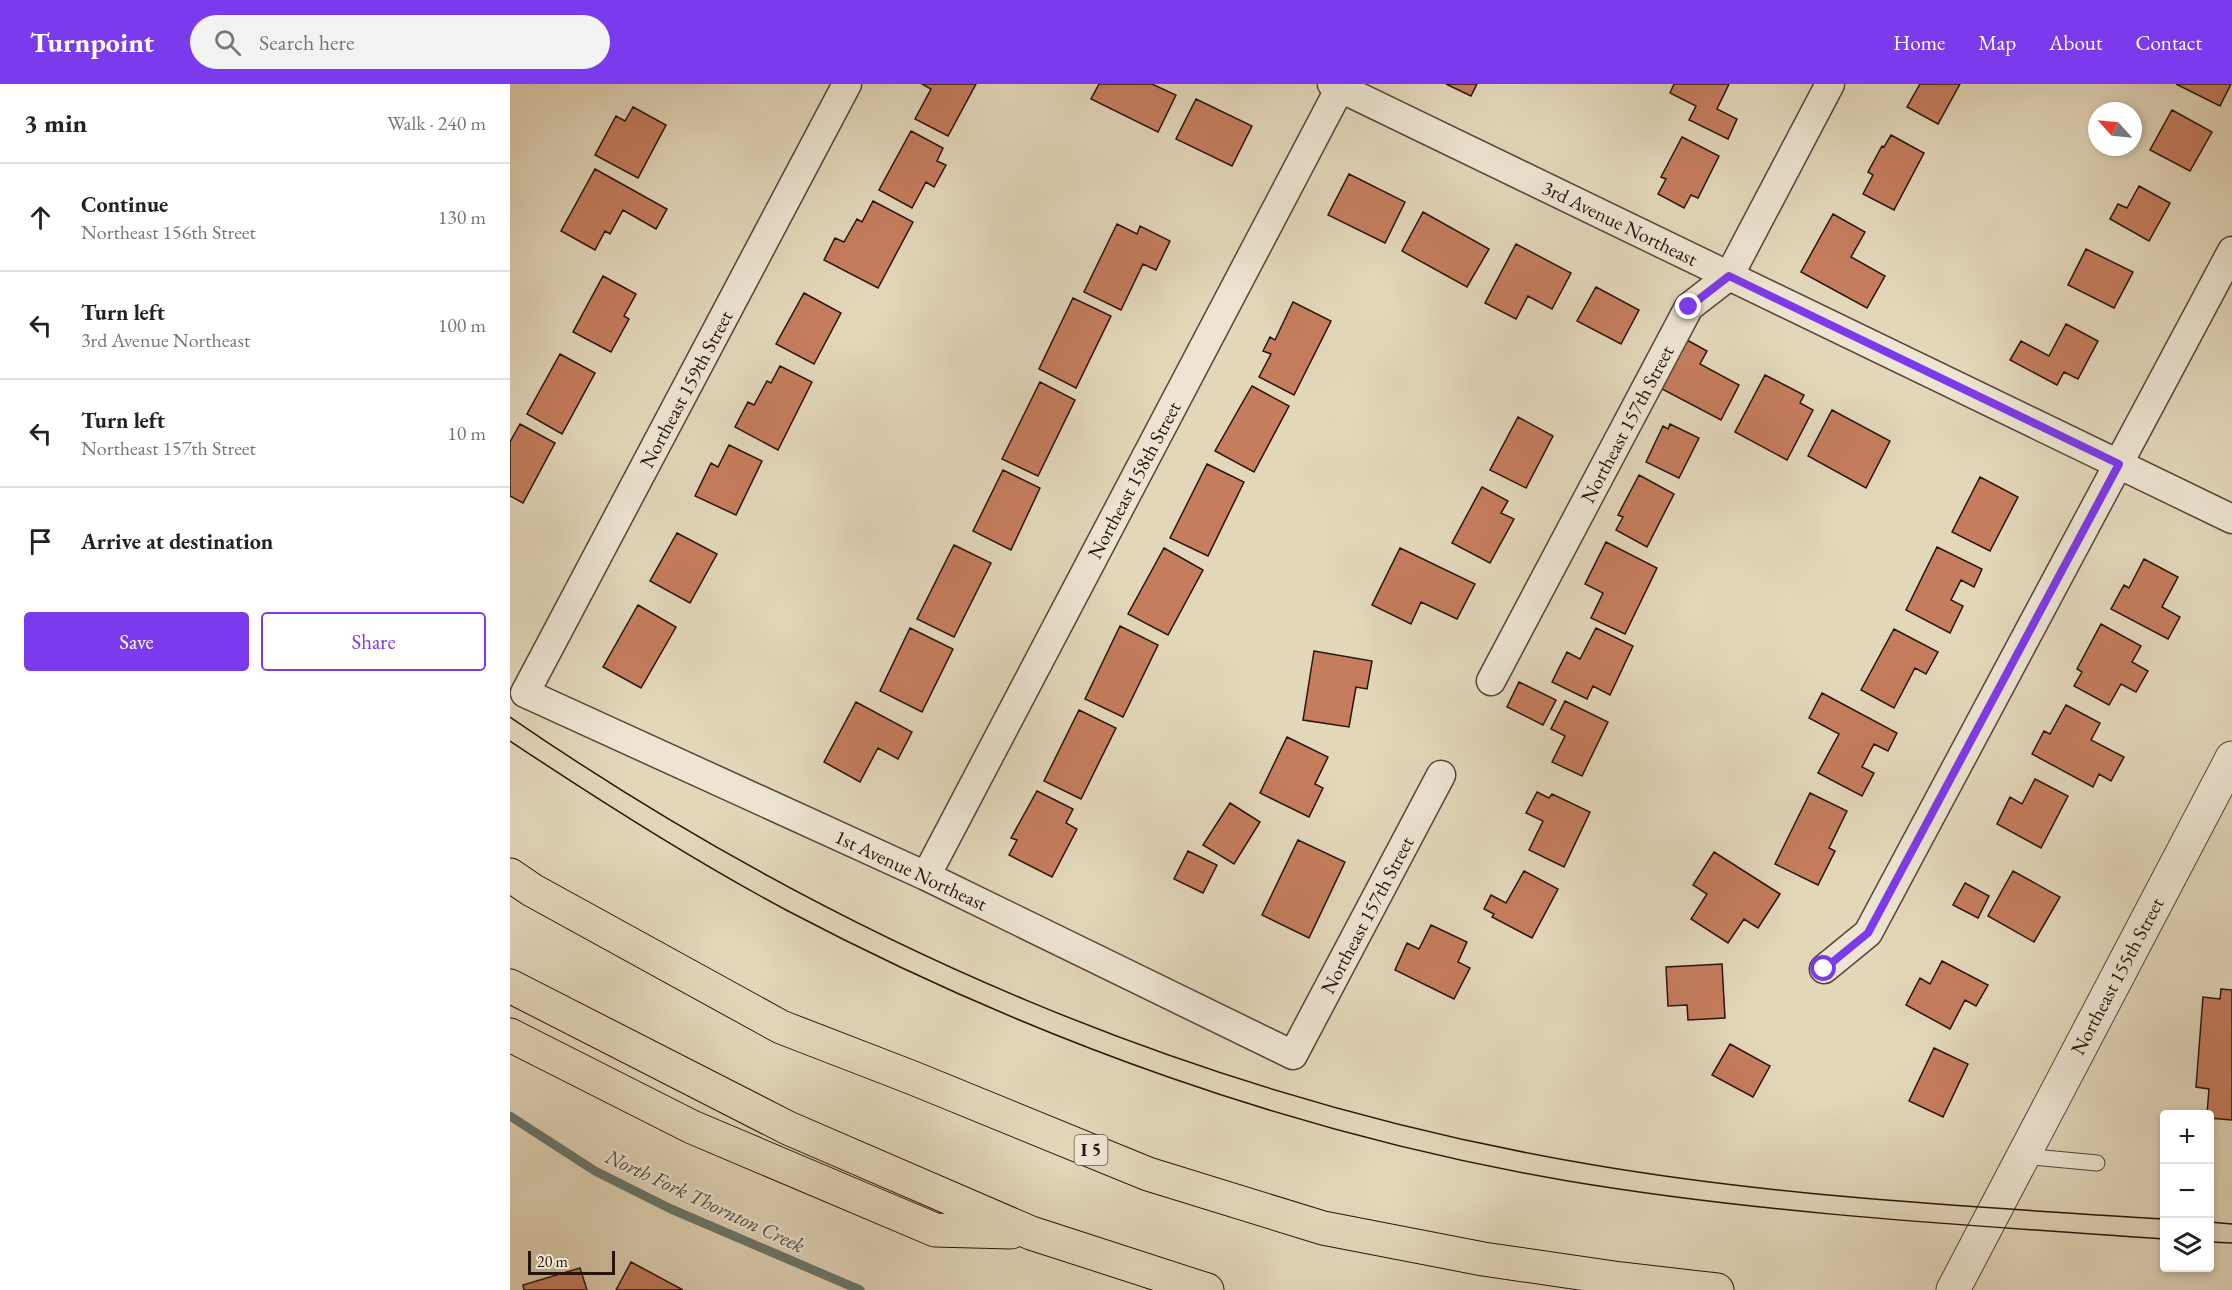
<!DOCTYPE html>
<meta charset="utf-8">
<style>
body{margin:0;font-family:"EB Garamond",serif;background:#f2f2f2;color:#222}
.controls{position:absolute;right:18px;bottom:18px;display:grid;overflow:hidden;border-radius:6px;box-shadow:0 3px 9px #0003}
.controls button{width:54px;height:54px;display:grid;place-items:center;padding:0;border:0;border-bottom:2px solid #e0e0e0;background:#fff;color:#222;font:30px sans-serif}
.compass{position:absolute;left:1578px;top:18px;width:54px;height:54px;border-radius:50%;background:#fff;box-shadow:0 3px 9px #0003;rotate:297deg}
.scale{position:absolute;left:18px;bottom:15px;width:87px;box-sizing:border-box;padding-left:6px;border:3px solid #28140c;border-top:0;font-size:16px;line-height:21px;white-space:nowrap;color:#28140c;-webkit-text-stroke:4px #ede5d2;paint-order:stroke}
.stop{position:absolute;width:18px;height:18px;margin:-14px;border:4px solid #7c3aed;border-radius:50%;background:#fff}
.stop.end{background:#7c3aed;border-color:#fff;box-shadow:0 2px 6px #0008}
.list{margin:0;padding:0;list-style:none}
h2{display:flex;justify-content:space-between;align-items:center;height:78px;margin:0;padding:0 24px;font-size:26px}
h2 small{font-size:20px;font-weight:400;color:#767676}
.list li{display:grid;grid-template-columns:39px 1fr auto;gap:18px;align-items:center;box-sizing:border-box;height:108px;padding:0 24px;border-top:2px solid #e0e0e0}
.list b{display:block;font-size:22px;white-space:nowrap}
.list p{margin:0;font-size:20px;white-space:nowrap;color:#767676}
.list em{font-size:20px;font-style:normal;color:#767676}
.actions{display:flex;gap:12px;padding:18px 24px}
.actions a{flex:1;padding:14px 0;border:2px solid #7c3aed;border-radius:6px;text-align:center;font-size:21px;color:#7c3aed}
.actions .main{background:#7c3aed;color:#fff}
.icon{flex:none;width:33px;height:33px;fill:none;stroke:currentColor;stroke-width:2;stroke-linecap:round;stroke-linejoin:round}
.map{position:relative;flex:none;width:1722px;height:1206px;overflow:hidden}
header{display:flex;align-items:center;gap:36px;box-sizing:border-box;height:84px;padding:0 30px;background:#7c3aed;color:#fff}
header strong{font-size:28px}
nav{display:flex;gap:33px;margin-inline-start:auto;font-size:21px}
.search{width:420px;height:54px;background:#f2f2f2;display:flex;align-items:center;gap:15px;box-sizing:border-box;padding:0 21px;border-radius:33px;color:#767676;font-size:22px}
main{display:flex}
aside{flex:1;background:#fff}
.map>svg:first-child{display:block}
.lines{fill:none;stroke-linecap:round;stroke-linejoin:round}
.stream{stroke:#69786d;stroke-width:9}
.building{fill:#c57d5e;stroke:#28140c;stroke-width:1.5}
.service-casing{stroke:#574538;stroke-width:17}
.minor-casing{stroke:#574538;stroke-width:31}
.tertiary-casing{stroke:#574538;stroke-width:35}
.motorway-casing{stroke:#28140c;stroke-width:35}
.service{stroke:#ede5d2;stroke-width:15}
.minor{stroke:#ede5d2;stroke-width:28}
.tertiary{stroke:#ede5d2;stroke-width:33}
.motorway{stroke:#e3d7ba;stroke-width:33}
.tram{stroke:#28140c;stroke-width:1.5}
.route{stroke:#7c3aed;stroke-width:8}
.labels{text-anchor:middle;stroke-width:5;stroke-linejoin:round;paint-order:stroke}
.shield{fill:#ede5d2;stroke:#635347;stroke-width:1.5}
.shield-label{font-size:18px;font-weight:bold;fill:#28140c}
.street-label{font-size:20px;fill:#28140c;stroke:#ede5d2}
.water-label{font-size:21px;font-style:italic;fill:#4e4e44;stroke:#ede5d2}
</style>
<header>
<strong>Turnpoint</strong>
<div class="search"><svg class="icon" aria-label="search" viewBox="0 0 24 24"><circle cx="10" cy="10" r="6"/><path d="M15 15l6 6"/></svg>Search here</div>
<nav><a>Home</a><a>Map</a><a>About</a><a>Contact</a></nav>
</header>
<main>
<aside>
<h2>3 min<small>Walk · 240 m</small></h2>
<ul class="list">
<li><svg class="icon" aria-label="ahead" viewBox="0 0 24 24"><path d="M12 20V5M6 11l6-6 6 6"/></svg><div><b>Continue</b><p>Northeast 156th Street</p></div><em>130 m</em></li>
<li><svg class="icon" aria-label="left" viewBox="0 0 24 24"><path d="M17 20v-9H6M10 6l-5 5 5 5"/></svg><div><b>Turn left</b><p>3rd Avenue Northeast</p></div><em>100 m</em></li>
<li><svg class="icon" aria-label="left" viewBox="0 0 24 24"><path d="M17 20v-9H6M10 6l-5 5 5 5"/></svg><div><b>Turn left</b><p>Northeast 157th Street</p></div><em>10 m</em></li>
<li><svg class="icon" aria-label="arrive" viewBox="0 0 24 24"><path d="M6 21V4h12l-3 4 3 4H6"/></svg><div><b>Arrive at destination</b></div></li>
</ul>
<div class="actions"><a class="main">Save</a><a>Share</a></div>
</aside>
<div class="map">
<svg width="1722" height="1206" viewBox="0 0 1722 1206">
<rect width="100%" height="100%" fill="#e3d7ba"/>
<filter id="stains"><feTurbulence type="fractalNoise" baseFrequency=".00333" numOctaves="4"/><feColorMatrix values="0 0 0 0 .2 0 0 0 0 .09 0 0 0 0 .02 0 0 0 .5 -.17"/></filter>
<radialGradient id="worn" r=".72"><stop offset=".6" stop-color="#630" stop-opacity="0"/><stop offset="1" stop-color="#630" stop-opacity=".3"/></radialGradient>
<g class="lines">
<path class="stream" d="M 0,1032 L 85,1087 L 161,1125 L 350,1206"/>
</g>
<path class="building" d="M 412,0 L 466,0 L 438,52 L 405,35 L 421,5 Z
M 589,0 L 642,0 L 666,11 L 648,48 L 581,15 Z
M 936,0 L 967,0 L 961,12 Z
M 1164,0 L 1219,0 L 1207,25 L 1227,35 L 1218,55 L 1179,36 L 1186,22 L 1160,9 Z
M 1410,0 L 1450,0 L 1428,40 L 1397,23 Z
M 1666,0 L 1721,0 L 1710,22 Z
M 686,15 L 742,42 L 722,82 L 666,55 Z
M 123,23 L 156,41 L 128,94 L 85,71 L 106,32 L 115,37 Z
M 1662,26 L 1702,48 L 1680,87 L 1640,66 Z
M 401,47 L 433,64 L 427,77 L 436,81 L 424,103 L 416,98 L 402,124 L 369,106 Z
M 1381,51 L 1414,69 L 1384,126 L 1353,110 L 1363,91 L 1358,88 L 1372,62 L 1374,63 Z
M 1172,53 L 1209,72 L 1188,114 L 1181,111 L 1174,124 L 1148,110 L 1156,95 L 1151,93 Z
M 85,85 L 157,125 L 146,145 L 113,126 L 100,150 L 95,147 L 85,166 L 51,147 Z
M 839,90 L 895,118 L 875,159 L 818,131 Z
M 1629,102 L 1660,119 L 1639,157 L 1600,135 L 1608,120 L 1617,124 Z
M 363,117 L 403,138 L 368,204 L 314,176 L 325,154 L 334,158 L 347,135 L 352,138 Z
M 913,128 L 979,165 L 957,203 L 892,167 Z
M 1323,130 L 1355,148 L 1341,173 L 1375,192 L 1357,224 L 1291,188 Z
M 607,140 L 627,150 L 630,142 L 660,157 L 646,186 L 633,180 L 611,226 L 574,208 Z
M 1006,160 L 1061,189 L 1042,225 L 1018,212 L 1006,235 L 975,219 Z
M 1576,165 L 1623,188 L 1604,224 L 1558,201 Z
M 93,192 L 126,210 L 114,232 L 119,235 L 101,268 L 63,248 Z
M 1086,203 L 1129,226 L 1111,260 L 1067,237 Z
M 294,209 L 331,229 L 304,280 L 266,260 Z
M 563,214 L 601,232 L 566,304 L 529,285 Z
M 783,218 L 821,237 L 784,311 L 749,293 L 761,270 L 753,267 L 760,253 L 765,256 Z
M 1556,240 L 1588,257 L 1568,295 L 1554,288 L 1547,301 L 1500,276 L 1511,257 L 1539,272 Z
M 1177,256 L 1197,267 L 1190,280 L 1229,301 L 1211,336 L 1152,305 Z
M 50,270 L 85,289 L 52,350 L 17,330 Z
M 270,282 L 302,298 L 268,366 L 225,343 L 238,318 L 244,321 L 257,297 L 261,299 Z
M 1255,291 L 1294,311 L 1290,319 L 1303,326 L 1277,376 L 1225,348 Z
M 530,298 L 565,316 L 528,392 L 492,375 Z
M 742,302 L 779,322 L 744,388 L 705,367 Z
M 1322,326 L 1380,357 L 1356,404 L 1298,372 Z
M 1008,333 L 1043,352 L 1016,404 L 980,386 Z
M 10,340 L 45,359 L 13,419 L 0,412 L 0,358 Z
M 1160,340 L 1189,354 L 1169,394 L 1136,378 L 1153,342 L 1158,345 Z
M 219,361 L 252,377 L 226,431 L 185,412 L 201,379 L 208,383 Z
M 697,380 L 734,398 L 698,472 L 660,454 Z
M 493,386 L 530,404 L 501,466 L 463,447 Z
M 1129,391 L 1164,410 L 1137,463 L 1106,446 L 1113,433 L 1108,431 Z
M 1470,393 L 1508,413 L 1480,467 L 1442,448 Z
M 972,403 L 998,417 L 991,429 L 1004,435 L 980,479 L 942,459 Z
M 167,449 L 207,470 L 180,519 L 140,497 Z
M 1096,458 L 1147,484 L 1115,550 L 1081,534 L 1093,509 L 1075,500 Z
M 444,461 L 481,479 L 444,553 L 407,535 Z
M 1427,463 L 1472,485 L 1464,503 L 1451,496 L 1441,516 L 1453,522 L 1440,549 L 1396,526 Z
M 654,464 L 693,486 L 658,551 L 618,530 Z
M 890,464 L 965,500 L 947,535 L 911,518 L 901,540 L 862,521 Z
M 1634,475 L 1668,493 L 1652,523 L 1670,533 L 1658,555 L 1601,525 L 1614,501 L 1619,504 Z
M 128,521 L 166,543 L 131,604 L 93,583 Z
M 1591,540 L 1631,562 L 1622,578 L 1638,587 L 1626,608 L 1611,600 L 1599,621 L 1564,602 L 1572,588 L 1567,585 Z
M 610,542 L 648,561 L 613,633 L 575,615 Z
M 400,544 L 443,565 L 412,628 L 370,607 Z
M 1086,544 L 1123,562 L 1100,611 L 1083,602 L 1077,615 L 1042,598 L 1057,568 L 1070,575 Z
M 1384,545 L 1428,568 L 1416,590 L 1405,584 L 1384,624 L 1351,606 Z
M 804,567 L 862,577 L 857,605 L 846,603 L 839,643 L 793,636 Z
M 1009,598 L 1046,616 L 1033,641 L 997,623 Z
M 1312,609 L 1387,649 L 1378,667 L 1364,660 L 1352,683 L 1364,689 L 1352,712 L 1308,689 L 1329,650 L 1299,634 Z
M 1055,617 L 1098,638 L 1072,692 L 1042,678 L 1055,652 L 1041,645 Z
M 346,618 L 402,648 L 388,675 L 368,664 L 350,698 L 314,678 Z
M 1556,621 L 1590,639 L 1581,656 L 1614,673 L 1601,697 L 1589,690 L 1583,703 L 1522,670 L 1534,647 L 1540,650 Z
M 569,626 L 606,644 L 571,715 L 534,697 Z
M 777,653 L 818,673 L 805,700 L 813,704 L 799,733 L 750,709 Z
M 1525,695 L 1558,712 L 1531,764 L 1487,740 L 1500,713 L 1512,720 Z
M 527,707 L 563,725 L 556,739 L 567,745 L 542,793 L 499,771 L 507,756 L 501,754 Z
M 1027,708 L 1039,714 L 1042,710 L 1080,728 L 1054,783 L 1019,766 L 1033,737 L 1016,729 Z
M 1300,709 L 1337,727 L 1319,764 L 1325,767 L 1308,801 L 1265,780 Z
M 720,719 L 750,738 L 724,780 L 693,761 Z
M 788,756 L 835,778 L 799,854 L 752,831 Z
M 678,767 L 707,781 L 693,809 L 664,795 Z
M 1204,768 L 1270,810 L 1248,844 L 1234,835 L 1218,859 L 1181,835 L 1197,810 L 1183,801 Z
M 1014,787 L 1048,805 L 1022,854 L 982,833 L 984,830 L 974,825 L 981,811 L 996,819 Z
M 1503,787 L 1550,813 L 1524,858 L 1478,832 Z
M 1455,799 L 1479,812 L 1468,834 L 1443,821 Z
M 921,841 L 957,858 L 948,878 L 960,884 L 944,915 L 885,886 L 897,859 L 909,865 Z
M 1432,877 L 1478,901 L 1466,922 L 1455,916 L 1440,945 L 1396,921 L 1410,894 L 1420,900 Z
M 1212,880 L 1215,934 L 1178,936 L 1177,921 L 1158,922 L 1156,883 Z
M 1711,905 L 1722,906 L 1722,1036 L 1700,1034 L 1700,1030 L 1697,1030 L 1699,1005 L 1686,1003 L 1693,913 L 1710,915 Z
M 1220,960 L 1260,982 L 1243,1013 L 1202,991 Z
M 1424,964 L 1458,980 L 1433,1033 L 1399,1017 Z
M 121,1178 L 173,1206 L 106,1206 Z
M 70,1184 L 77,1206 L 14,1206 L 13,1201 Z"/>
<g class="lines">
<defs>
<path id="service" d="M 1513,1072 L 1587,1079"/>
<path id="minor" d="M 337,0 L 15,609 L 416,792 L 783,971 L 931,691
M 822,0 L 1722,435
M 981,597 L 1179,223 L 1219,192 L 1320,0
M 416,792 L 832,0
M 1314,885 L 1358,849 L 1722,167"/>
<path id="tertiary" d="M 1443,1206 L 1722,674"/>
<path id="motorway" d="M 0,791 L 22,806 L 271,943 L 403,994 L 638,1090 L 813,1144 L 973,1175 L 1111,1195 L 1207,1206
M 0,902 L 278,1044 L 521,1149 L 697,1206
M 0,951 L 182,1043 L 425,1146 L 501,1148"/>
</defs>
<use href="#service" class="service-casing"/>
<use href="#minor" class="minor-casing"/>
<use href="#tertiary" class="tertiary-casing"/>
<use href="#motorway" class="motorway-casing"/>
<use href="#service" class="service"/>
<use href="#minor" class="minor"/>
<use href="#tertiary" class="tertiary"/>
<use href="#motorway" class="motorway"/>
<path class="tram" d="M 0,633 C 327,858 691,1015 1084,1081 C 1272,1113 1464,1123 1654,1135
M 0,657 C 90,717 182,776 278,827 C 521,955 787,1051 1058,1097 C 1255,1130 1455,1141 1654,1155
M 1700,1138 L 1722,1140
M 1700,1158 L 1722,1159"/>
</g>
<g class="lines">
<path class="route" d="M 1179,223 L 1219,192 L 1609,380 L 1358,849 L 1314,885"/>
</g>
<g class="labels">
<rect class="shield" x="564.5" y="1051" width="33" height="30" rx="4.5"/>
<g class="shield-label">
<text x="581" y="1072">I 5</text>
</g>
<g class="street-label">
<text transform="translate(1110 139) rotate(26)" y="7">3rd Avenue Northeast</text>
<text transform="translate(176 305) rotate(-62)" y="7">Northeast 159th Street</text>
<text transform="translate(1117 340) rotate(-62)" y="7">Northeast 157th Street</text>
<text transform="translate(624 396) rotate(-62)" y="7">Northeast 158th Street</text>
<text transform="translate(401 786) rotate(25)" y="7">1st Avenue Northeast</text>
<text transform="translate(857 831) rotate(-62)" y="7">Northeast 157th Street</text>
<text transform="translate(1607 892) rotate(-62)" y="7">Northeast 155th Street</text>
</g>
<g class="water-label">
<text transform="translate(195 1117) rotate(25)" y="7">North Fork Thornton Creek</text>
</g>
</g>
<rect width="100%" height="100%" filter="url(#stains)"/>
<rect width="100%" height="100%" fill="url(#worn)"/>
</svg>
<div class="controls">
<button>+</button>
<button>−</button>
<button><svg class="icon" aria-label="layers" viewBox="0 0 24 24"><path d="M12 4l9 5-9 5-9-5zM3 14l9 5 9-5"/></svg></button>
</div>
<svg class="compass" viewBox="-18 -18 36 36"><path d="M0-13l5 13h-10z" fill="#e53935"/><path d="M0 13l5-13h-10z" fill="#767676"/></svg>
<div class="scale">20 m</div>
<div class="stop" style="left:1314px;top:885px"></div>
<div class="stop end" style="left:1179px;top:223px"></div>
</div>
</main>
